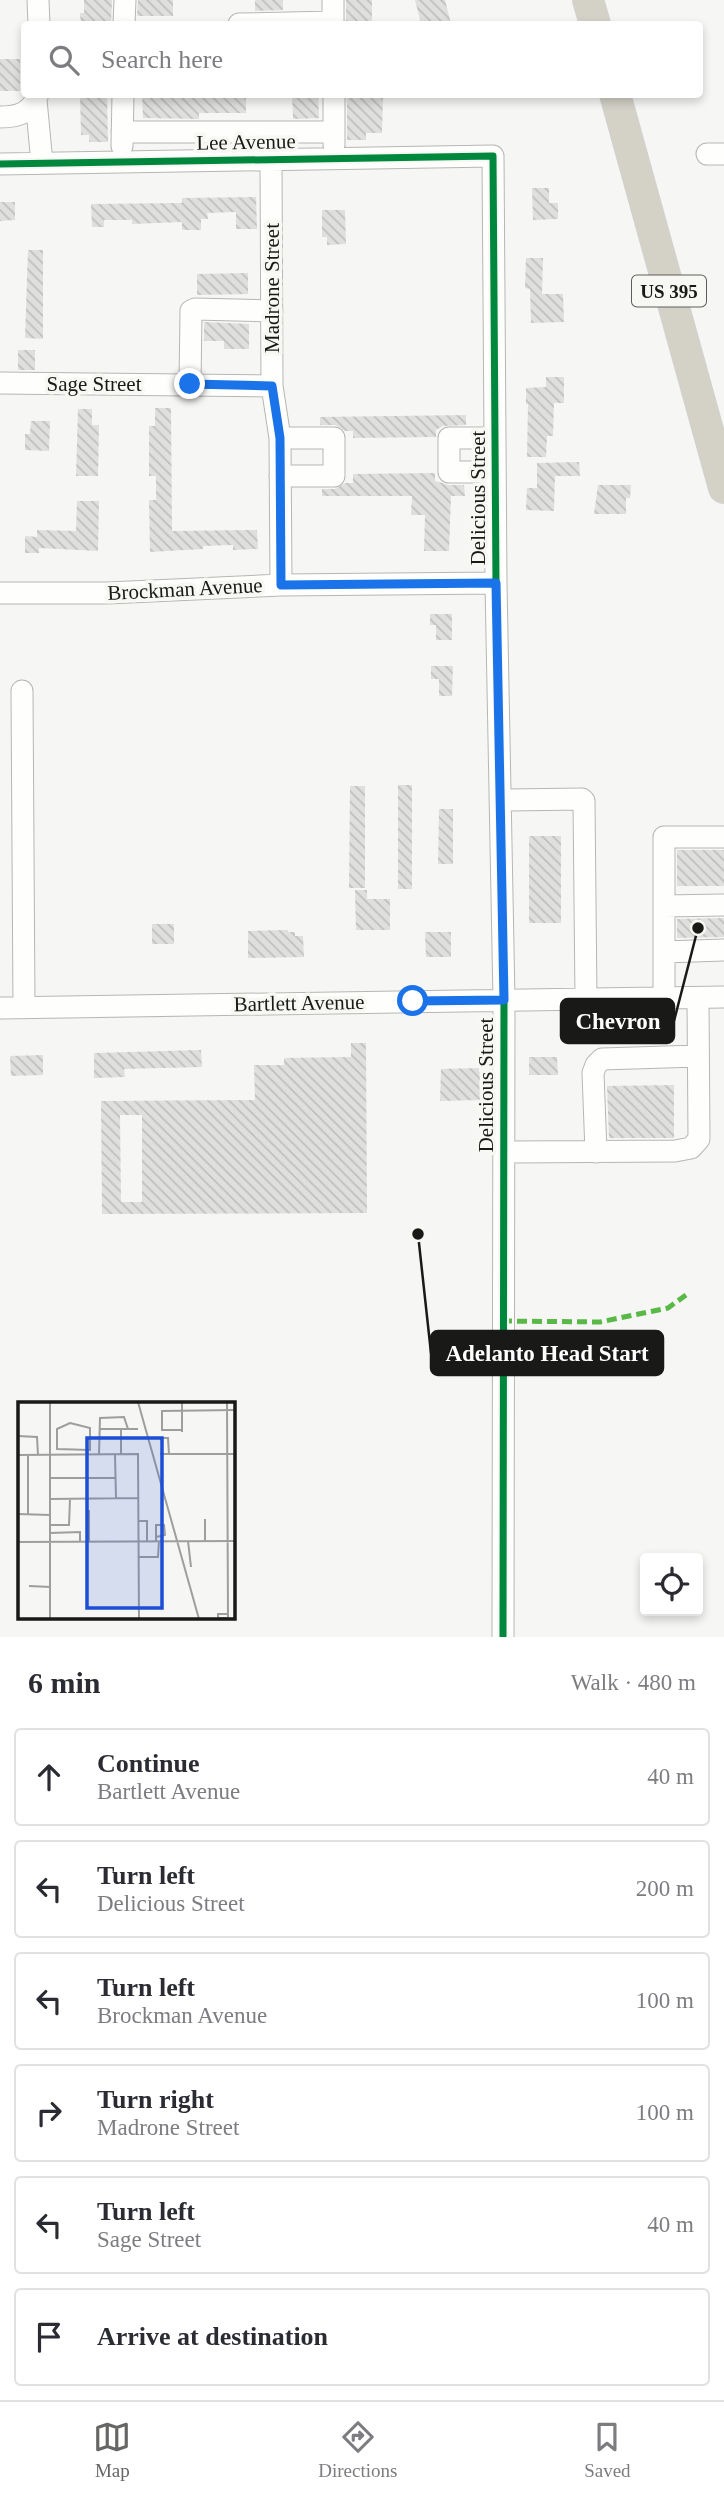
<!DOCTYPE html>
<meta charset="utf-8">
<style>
body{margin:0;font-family:"Times New Roman",serif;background:#f2f2f3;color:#2b2b33}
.controls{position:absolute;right:21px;bottom:21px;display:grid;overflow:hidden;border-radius:7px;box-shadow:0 4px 10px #0003}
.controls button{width:63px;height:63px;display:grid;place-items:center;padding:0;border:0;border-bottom:2px solid #e1e1e2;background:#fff;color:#2b2b33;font:35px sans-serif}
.stop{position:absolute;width:21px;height:21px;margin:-16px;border:5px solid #1a73e8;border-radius:50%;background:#fff}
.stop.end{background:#1a73e8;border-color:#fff;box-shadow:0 2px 7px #0008}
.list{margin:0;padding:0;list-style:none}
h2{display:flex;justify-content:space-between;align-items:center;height:91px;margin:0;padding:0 28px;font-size:30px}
h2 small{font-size:23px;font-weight:400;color:#7c7c81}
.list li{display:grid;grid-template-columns:46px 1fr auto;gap:21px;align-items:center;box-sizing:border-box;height:98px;margin:0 14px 14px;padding:0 14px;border:2px solid #e1e1e2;border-radius:7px}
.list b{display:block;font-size:26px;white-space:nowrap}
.list p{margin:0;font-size:23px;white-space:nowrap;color:#7c7c81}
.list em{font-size:23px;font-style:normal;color:#7c7c81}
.icon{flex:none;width:38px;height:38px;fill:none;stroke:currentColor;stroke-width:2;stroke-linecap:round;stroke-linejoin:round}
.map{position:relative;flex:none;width:724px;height:1637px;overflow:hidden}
.search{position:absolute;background:#fff;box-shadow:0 4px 10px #0003;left:21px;right:21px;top:21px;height:77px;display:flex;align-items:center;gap:18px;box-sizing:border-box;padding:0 24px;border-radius:7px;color:#7c7c81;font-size:26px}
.sheet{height:763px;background:#fff}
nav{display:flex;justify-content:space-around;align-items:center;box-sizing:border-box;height:98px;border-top:2px solid #e1e1e2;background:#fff;font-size:19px;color:#7c7c81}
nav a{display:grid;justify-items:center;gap:4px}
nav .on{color:#666665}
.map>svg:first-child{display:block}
.building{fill:url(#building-back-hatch);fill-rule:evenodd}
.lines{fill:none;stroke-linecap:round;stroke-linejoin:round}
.minor-casing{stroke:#b6b6b4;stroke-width:23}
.highway-casing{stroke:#d2d2d1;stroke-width:32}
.minor{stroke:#fefefd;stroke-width:21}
.highway{stroke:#d4d1c7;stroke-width:30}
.quiet{stroke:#58b947;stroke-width:5;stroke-dasharray:10 5;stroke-linecap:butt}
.cycleway-casing{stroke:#f7f7f3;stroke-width:11}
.cycleway{stroke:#00873e;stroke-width:7}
.route{stroke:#1a73e8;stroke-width:9}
.labels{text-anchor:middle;stroke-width:7;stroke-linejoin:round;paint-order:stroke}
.shield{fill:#f7f7f3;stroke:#5c5c5a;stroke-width:2}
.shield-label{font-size:19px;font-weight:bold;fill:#191918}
.street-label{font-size:21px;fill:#191918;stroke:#f7f7f3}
.inset-road{fill:none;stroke:#9e9e9c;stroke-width:2}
.view{fill:#1d4ed8;fill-opacity:0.15;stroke:#1d4ed8;stroke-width:3.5}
.inset-edge{fill:none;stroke:#191918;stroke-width:3.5}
.leader{fill:none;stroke:#191918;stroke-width:2.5}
.callout-dot{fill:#191918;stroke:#f7f7f3;stroke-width:2.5}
.callout{fill:#191918;stroke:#191918;stroke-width:2.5}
.callout-label{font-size:23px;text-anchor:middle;font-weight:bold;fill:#fff}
</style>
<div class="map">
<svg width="724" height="1637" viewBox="0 0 724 1637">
<defs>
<pattern id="building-back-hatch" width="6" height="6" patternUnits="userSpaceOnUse" patternTransform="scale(1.75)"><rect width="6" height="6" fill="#dfdfdd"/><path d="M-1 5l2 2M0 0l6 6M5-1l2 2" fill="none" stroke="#bfbfbd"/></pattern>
</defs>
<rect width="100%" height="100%" fill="#f6f6f4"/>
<path class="building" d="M 84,0 L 112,0 L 111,24 L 81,24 L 80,13 L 84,13 Z
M 138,0 L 173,0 L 173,16 L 137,16 Z
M 255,0 L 283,0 L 283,10 L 255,11 Z
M 346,0 L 372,0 L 372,24 L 346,24 Z
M 415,0 L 445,0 L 451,24 L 421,24 Z
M 0,59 L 20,59 L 20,91 L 0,91 Z
M 80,94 L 107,94 L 108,142 L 89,142 L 89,135 L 81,135 Z
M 142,94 L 246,94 L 246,113 L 199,113 L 199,119 L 143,118 Z
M 292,94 L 318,94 L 319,118 L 293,119 Z
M 347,94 L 383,96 L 382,133 L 366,133 L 366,140 L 347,140 Z
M 532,188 L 549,188 L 549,203 L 558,203 L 558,219 L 533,220 Z
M 256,197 L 257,229 L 236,229 L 236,212 L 207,213 L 208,219 L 201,219 L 201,230 L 182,230 L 182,222 L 132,224 L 132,220 L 104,220 L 104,227 L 92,227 L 91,204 L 182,203 L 182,198 Z
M 0,202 L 15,202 L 15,220 L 0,221 Z
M 322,210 L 345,210 L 346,244 L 327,245 L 327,237 L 322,237 Z
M 28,250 L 43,250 L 43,339 L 25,338 Z
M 526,258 L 543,258 L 542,294 L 563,294 L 564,322 L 531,323 L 530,289 L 525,288 Z
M 248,273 L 248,294 L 197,295 L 197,274 Z
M 204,322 L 249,324 L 249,349 L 224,349 L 224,341 L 204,341 Z
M 18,350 L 35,350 L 35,370 L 18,370 Z
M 546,377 L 564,377 L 564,403 L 554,403 L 553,436 L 547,436 L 546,457 L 527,457 L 528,404 L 526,404 L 526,388 L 546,387 Z
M 155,408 L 171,408 L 172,531 L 257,530 L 258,549 L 233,550 L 233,545 L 203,546 L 203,549 L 150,552 L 149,500 L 156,500 L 156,476 L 149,476 L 149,426 L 155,426 Z
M 78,409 L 92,409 L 92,425 L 99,425 L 98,476 L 76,476 Z
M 466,415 L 466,425 L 443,426 L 436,430 L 436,437 L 353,438 L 353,431 L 345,431 L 335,425 L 320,425 L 320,417 Z
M 31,421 L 50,421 L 49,451 L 25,450 L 25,434 L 30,434 Z
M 579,462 L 580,476 L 555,476 L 554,511 L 526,510 L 527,488 L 537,488 L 537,463 Z
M 435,473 L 435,481 L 448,485 L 464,485 L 465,496 L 451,496 L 449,551 L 424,551 L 425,515 L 411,515 L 412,496 L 322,496 L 322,489 L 335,489 L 345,483 L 353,483 L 353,474 Z
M 598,485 L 631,485 L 630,498 L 626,498 L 626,514 L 594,514 Z
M 77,501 L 99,501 L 98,551 L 39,548 L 39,553 L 25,553 L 25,536 L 37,537 L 37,530 L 76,531 Z
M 430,614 L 452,614 L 452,640 L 436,640 L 436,625 L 430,625 Z
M 431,666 L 453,666 L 452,696 L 439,696 L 439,679 L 431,679 Z
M 398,785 L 412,785 L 412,889 L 398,889 Z
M 350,786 L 365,786 L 365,888 L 349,888 Z
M 439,809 L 453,809 L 453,864 L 438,864 Z
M 529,836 L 561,836 L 561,923 L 529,923 Z
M 677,850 L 724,850 L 724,886 L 677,886 Z
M 355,890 L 367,890 L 367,899 L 390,899 L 390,930 L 356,930 Z
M 724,918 L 724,937 L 677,938 L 677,919 Z
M 152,924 L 174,924 L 174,944 L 152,944 Z
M 288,930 L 288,932 L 295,932 L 295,936 L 303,936 L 304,957 L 248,958 L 248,931 Z
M 425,932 L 451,932 L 451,957 L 426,957 Z
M 351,1043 L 366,1043 L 367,1213 L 102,1214 L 101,1101 L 255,1100 L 254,1065 L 284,1065 L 284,1058 L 351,1057 ZM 120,1115 L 142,1115 L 142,1202 L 121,1202 Z
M 201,1050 L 202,1067 L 124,1069 L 125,1077 L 94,1078 L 94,1053 Z
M 43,1055 L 43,1075 L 11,1076 L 10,1056 Z
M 529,1057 L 557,1057 L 558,1075 L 529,1075 Z
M 479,1068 L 479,1072 L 481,1072 L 482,1100 L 440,1101 L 441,1069 Z
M 674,1085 L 674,1138 L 609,1138 L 607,1086 Z"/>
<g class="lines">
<defs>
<path id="minor" d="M 38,0 L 39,24
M 333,0 L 333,24
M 124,24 L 125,0
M 239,24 L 333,22
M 334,94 L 334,145
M 36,100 L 42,163
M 0,117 C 18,117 32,113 38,94
M 122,132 L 334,132
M 122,146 L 123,94
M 707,154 L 724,154
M 271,160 L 272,386 L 280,438 L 281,585
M 0,164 L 493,156 L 496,583 L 504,1000 L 503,1637
M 0,383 L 272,386
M 190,384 L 191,311 L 195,309 L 272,311
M 280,438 L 334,438 L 334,476 L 280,476
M 495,438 L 449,438 L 449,472 L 495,472
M 0,593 L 108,593 L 281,585 L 496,583
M 22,691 L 24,1008
M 500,800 L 582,799 L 584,801 L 586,999
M 664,906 L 724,905
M 664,952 L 724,950
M 664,998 L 664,837 L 724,837
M 0,1008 L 724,997
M 503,1152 L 675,1151 L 691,1148 L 699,1139 L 698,998
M 596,1152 L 593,1073 L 596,1065 L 602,1059 L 698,1056"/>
<path id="highway" d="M 588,0 L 595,24
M 615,94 L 724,488"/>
</defs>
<use href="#minor" class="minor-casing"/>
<use href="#highway" class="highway-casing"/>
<use href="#minor" class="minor"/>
<use href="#highway" class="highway"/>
<path class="quiet" d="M 502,1321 L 600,1322 L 668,1308 L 686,1295"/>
<defs>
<path id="cycleway" d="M 0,164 L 493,156 L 496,583 L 504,1000 L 503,1637"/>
</defs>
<use href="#cycleway" class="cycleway-casing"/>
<use href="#cycleway" class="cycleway"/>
</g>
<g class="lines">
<path class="route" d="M 190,384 L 272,386 L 280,438 L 281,585 L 496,583 L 504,1000 L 413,1001"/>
</g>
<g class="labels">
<rect class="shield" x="632" y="275.5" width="74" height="31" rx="5"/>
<g class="shield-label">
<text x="669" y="298">US 395</text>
</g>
<g class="street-label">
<text transform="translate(246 142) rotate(-1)" y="7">Lee Avenue</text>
<text transform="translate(272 288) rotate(-90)" y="7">Madrone Street</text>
<text x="94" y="391">Sage Street</text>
<text transform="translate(478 498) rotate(-90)" y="7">Delicious Street</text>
<text transform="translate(185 589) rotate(-3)" y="7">Brockman Avenue</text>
<text transform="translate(299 1003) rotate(-1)" y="7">Bartlett Avenue</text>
<text transform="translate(486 1085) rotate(-90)" y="7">Delicious Street</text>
</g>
</g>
<g transform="translate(18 1402)">
<rect width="217" height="217" fill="#f6f6f4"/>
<path class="inset-road" d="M 32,0 L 32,217M 120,0 L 181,217M 164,0 L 164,30M 209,0 L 210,217M 52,21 L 72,26 L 72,48 L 39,47 L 39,27 ZM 82,27 L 120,27M 103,27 L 103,52M 164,28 L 144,28 L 144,9 L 217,8M 0,34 L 19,35 L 20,53M 142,52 L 217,52M 144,52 L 144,36 L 150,36 L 151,52M 0,53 L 120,52 L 121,217M 81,53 L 82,16 L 106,15 L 110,27M 97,53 L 98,97M 32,76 L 97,76M 32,97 L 120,96M 71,108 L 71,140M 0,112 L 32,113M 10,112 L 10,53M 187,117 L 187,139M 121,119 L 129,119 L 129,139M 32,123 L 51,123 L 52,97M 32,131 L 62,130 L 62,140M 138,139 L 138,123 L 146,123 L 147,133 L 138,135M 170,139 L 173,165M 0,140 L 217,139M 121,155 L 140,155 L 141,139M 11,184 L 33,185M 210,212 L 200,212 L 200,216 L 210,216"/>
<path class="view" d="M 69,36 L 144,36 L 144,206 L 69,206 Z"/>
<rect width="217" height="217" class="inset-edge"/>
</g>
<path class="leader" d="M698 928L674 1021M418 1234L431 1353"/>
<g class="callout-dot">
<circle cx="698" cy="928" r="7"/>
<circle cx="418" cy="1234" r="7"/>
</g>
<g class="callout">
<rect x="561" y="999" width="113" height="44" rx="7"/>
<rect x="431" y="1331" width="232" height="44" rx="7"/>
</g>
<g class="callout-label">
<text x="618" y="1029">Chevron</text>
<text x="547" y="1361">Adelanto Head Start</text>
</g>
</svg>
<div class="controls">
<button><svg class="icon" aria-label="locate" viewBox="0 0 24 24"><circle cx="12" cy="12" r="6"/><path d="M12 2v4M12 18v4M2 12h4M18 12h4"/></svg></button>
</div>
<div class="stop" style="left:413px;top:1001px"></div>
<div class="stop end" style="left:190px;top:384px"></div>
<div class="search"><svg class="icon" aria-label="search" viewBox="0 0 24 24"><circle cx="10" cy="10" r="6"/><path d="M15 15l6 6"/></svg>Search here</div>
</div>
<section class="sheet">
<h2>6 min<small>Walk · 480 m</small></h2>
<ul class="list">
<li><svg class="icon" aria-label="ahead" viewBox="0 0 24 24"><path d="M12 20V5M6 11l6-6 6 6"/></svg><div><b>Continue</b><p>Bartlett Avenue</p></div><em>40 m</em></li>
<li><svg class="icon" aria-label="left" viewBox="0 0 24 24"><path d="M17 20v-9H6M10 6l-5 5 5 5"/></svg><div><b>Turn left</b><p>Delicious Street</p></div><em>200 m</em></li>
<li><svg class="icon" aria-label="left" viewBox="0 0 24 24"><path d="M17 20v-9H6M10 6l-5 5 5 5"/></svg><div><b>Turn left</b><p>Brockman Avenue</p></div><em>100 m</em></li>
<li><svg class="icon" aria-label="right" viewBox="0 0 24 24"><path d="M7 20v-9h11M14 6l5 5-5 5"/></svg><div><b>Turn right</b><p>Madrone Street</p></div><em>100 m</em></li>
<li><svg class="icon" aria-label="left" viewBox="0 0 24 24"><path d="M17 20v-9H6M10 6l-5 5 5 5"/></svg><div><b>Turn left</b><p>Sage Street</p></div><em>40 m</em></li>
<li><svg class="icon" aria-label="arrive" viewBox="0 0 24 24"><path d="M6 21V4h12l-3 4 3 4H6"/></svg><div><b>Arrive at destination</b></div></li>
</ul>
</section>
<nav>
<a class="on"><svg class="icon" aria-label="map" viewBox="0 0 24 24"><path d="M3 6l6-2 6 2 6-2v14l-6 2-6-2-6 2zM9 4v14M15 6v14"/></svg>Map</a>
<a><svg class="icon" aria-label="directions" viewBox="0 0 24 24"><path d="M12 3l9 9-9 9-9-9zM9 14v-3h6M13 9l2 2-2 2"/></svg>Directions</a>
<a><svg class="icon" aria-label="saved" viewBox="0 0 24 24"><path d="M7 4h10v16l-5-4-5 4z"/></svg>Saved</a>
</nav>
